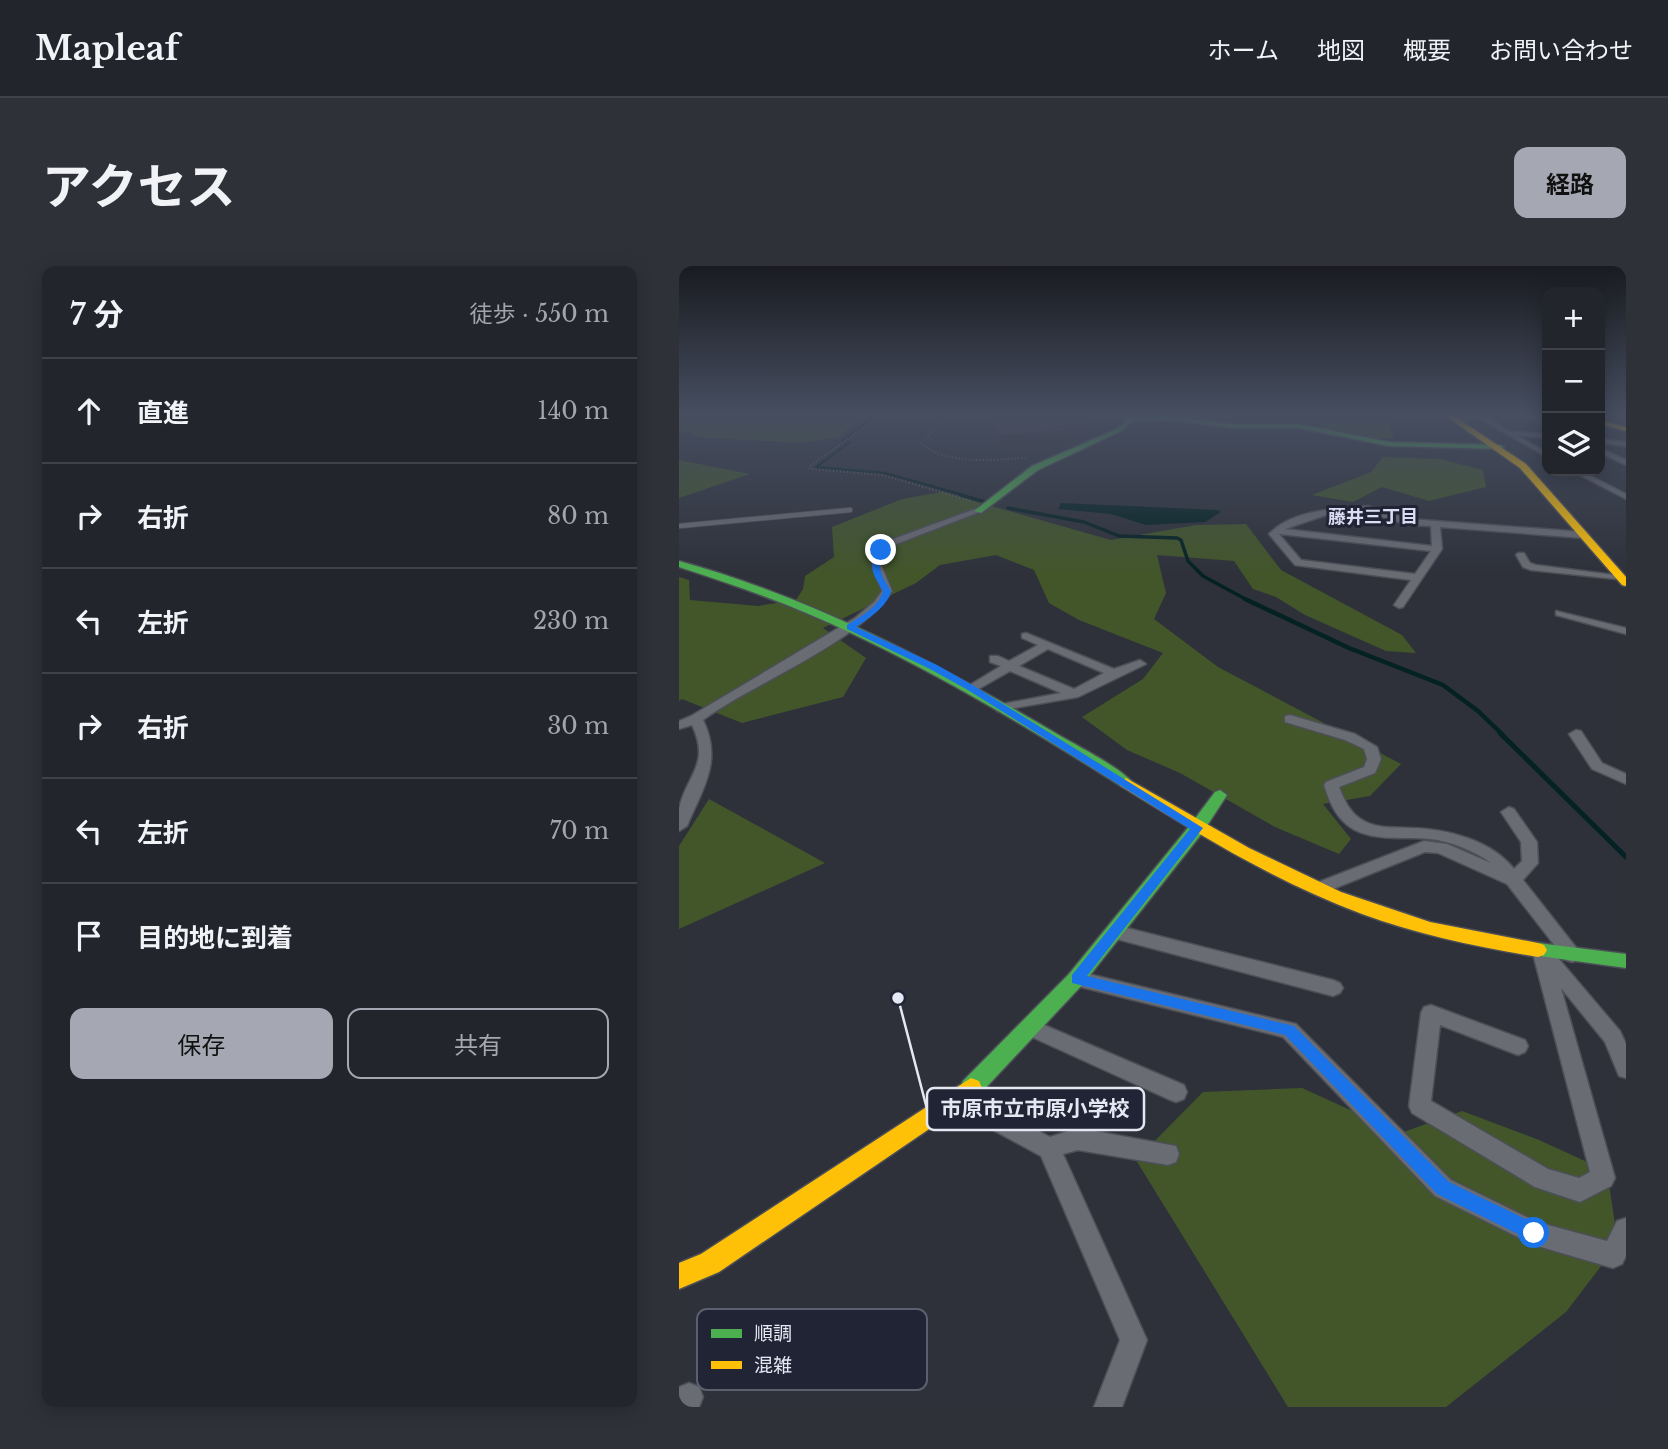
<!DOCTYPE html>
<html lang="ja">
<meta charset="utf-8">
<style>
body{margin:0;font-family:"Libre Baskerville","Noto Sans JP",serif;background:#2e3138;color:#f1f3f6}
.controls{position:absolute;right:21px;top:21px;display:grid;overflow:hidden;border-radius:14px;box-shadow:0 4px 18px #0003}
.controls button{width:63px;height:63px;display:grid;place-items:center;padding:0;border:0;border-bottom:2px solid #3f4248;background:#22252c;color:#f1f3f6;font:35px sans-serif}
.stop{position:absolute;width:21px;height:21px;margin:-16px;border:5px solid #1a73e8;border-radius:50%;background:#fff}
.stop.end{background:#1a73e8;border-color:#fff;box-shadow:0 2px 7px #0008}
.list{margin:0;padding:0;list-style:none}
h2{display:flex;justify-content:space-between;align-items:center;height:91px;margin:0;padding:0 28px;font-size:30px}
h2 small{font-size:23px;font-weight:400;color:#a2a5a9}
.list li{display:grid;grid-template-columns:46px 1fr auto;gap:21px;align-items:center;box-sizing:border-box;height:105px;padding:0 28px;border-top:2px solid #3f4248}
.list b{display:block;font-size:26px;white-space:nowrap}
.list em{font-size:23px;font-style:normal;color:#a2a5a9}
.actions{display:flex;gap:14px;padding:21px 28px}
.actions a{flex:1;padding:16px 0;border:2px solid #a5a8b2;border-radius:14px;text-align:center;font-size:24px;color:#a5a8b2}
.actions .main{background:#a5a8b2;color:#111}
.icon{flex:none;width:38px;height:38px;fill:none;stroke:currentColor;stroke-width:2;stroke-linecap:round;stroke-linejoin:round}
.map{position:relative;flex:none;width:947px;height:1141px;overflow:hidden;border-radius:14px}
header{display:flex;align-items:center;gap:42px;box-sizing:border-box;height:98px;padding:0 35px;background:#22252c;border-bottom:2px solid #3f4248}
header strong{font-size:33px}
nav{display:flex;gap:38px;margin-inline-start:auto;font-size:24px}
.intro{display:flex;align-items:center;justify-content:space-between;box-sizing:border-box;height:168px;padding:0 42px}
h1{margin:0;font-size:49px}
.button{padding:18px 32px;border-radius:14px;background:#a5a8b2;color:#111;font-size:24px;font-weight:700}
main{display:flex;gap:42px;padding:0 42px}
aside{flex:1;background:#22252c;border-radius:14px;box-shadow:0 4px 18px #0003}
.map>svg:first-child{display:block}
.green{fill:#42562a}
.water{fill:#042223}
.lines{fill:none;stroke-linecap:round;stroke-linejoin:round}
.stream-far3{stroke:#042223;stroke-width:2.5}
.stream-far2{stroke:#042223;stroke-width:3.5}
.stream-far1{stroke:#042223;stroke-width:4.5}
.stream{stroke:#042223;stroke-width:5}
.lane-casing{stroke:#4d4f57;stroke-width:6}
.street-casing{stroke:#4d4f57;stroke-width:3}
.fast-casing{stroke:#4d4f57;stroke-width:3}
.slow-casing{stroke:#4d4f57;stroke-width:3}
.path{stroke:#6a6c72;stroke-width:2;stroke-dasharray:1 2.5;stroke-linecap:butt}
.lane{stroke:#6a6c73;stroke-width:4.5}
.street{fill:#6a6c73;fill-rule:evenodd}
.fast{fill:#4caf50;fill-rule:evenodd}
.slow{fill:#ffc107;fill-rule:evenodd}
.wall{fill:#433940}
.shaded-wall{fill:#372e34}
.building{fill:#4e424a;stroke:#372e34;stroke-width:2}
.route{fill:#1a73e8}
.labels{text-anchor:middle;stroke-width:6;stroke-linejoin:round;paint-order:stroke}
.far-neighbourhood-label{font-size:18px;font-weight:bold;fill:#d9def4;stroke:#212434}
.key{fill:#212434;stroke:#5c5f6d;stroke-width:2}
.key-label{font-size:19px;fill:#e5e8f3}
.leader{fill:none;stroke:#e5e8f3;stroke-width:2.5}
.callout-dot{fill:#e5e8f3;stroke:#212434;stroke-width:2.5}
.callout{fill:#212434;stroke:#e5e8f3;stroke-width:2.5}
.callout-label{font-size:21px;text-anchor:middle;font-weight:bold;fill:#e5e8f3}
</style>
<header>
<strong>Mapleaf</strong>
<nav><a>ホーム</a><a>地図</a><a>概要</a><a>お問い合わせ</a></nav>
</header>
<div class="intro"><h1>アクセス</h1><a class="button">経路</a></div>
<main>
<aside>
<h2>7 分<small>徒歩 · 550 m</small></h2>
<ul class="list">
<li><svg class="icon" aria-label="ahead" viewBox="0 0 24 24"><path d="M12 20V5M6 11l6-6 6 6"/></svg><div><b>直進</b></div><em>140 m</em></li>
<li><svg class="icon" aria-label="right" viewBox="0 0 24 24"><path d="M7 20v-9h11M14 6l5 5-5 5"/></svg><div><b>右折</b></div><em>80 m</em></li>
<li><svg class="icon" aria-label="left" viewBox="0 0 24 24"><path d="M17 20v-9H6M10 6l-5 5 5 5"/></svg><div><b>左折</b></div><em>230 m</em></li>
<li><svg class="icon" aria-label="right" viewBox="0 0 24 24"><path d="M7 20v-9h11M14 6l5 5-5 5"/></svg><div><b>右折</b></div><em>30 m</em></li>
<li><svg class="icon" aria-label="left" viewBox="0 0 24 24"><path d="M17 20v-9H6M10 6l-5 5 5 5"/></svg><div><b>左折</b></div><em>70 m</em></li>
<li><svg class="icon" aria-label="arrive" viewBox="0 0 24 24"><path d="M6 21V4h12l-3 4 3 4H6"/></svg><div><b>目的地に到着</b></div></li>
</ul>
<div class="actions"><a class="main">保存</a><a>共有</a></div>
</aside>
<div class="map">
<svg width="947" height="1141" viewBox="0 0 947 1141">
<rect width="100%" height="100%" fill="#2e313a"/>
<path class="green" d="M 0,148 L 187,148 L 160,171 L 122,177 L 16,171 L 13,167 L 0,165 Z
M 464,148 L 696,148 L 708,156 L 715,172 L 688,172 L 635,158 L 526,155 Z
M 704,191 L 761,193 L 804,204 L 807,221 L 750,235 L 703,221 L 674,236 L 633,229 L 692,206 Z
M 0,194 L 71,208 L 0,232 Z
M 263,226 L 432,274 L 517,259 L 567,258 L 602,304 L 723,369 L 737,387 L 707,385 L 626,349 L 597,331 L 574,323 L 555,295 L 478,289 L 487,327 L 475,353 L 539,401 L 722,498 L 691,530 L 644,538 L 672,573 L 660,588 L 596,561 L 501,507 L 448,484 L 403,451 L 464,413 L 484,387 L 400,354 L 370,337 L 355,304 L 317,289 L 261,299 L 237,317 L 144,362 L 187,392 L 164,431 L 63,457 L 3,433 L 0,435 L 0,311 L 10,314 L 11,334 L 79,340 L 117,334 L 124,323 L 126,310 L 155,291 L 153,261 L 223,233 Z
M 30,533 L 146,597 L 0,663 L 0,580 Z
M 623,822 L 722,867 L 783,845 L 860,874 L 928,905 L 939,978 L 887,1046 L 767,1141 L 609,1141 L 457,894 L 524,826 Z"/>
<path class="water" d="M 382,237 L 539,244 L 542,246 L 526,256 L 467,259 L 432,248 L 379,243 Z"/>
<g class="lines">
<path class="stream-far3" d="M 163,175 L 199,148
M 137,201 L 205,207 L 288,230
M 137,201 L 171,176"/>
<path class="stream-far2" d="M 281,229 L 307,236
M 329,242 L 405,256 L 440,270 L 498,272 L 502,274 L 509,295 L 524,310 L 570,335"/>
<path class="stream-far1" d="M 566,333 L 670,382 L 764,419 L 799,445 L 823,468"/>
<path class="stream" d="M 821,467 L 947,591"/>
<defs>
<path id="lane" d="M 0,260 L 171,244"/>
<path id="street" d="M 805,148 L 829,165 L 868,168 L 868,172 L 836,169 L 868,186 L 868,191 L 802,153 L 772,153 Z
M 830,148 L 854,149 L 868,156 L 868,160 L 852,153 Z
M 921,173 L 947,176 L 947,180 L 921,177 Z
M 921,182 L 947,194 L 947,199 L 921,187 Z
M 893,205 L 902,205 L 947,228 L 947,233 Z
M 689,240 L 730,253 L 905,266 L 910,269 L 905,272 L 761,261 L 763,283 L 724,341 L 720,342 L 715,339 L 732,314 L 616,299 L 590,268 C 614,243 657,243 689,240 ZM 688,246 L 729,259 L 752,260 L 753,280 L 606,263 L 647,249 ZM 600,268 L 601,268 L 752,285 L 736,308 L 622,294 Z
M 296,243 L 303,245 L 212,280 L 201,296 L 213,325 C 178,378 78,415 24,454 C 44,495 24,522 8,560 L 0,565 C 0,558 0,550 0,543 C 7,509 32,499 13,459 L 0,463 L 0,455 L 12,450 L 176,352 L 195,336 L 203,325 L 192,296 L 206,276 Z
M 839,287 L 845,287 L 851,297 L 857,299 L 943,310 L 947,311 L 947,314 L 852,304 L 844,301 L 837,289 Z
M 877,345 L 947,362 L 947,368 L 877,349 Z
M 347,367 L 435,403 L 461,394 L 467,398 L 399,431 L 318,445 L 318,439 L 382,427 L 331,405 L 296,425 L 288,425 L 286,422 L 322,400 L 311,396 L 311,390 L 319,390 L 330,395 L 359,379 L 343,372 L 343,368 ZM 369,383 L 425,407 L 395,423 L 340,400 Z
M 611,449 L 676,468 L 698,481 L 702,493 L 696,507 L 660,521 C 666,535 671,548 685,555 C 699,563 717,561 733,562 C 768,563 812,574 835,603 L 843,595 L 842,576 L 822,546 L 830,541 L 835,543 L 858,576 L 859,597 L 844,614 L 899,684 L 902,689 L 899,694 L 893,696 L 887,694 L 828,618 L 759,587 L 746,586 L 644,627 L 632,627 L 630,623 L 632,619 L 745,575 L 768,578 L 812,597 C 796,585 771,575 751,573 C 722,570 683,578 662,553 C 653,543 649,531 645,519 L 647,516 L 685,501 L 688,493 L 685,483 L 666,474 L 606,456 L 606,450 Z
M 897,464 L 902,465 L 923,497 L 947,508 L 947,518 L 913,503 L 890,468 Z
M 436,659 L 654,714 L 661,717 L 664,722 L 661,727 L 654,730 L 430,671 L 427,666 L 430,661 Z
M 862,677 L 868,679 L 941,765 L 947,778 L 947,812 L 940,810 L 926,776 L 882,722 L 936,912 L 932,920 L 901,936 L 856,921 L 733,847 L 730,840 L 742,747 L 745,741 L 752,739 L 846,774 L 849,780 L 846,786 L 839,789 L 761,759 L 752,835 L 869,903 L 900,912 L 911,906 L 853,684 L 856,679 Z
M 397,705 L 617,758 L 772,914 L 858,956 L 928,975 L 938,955 L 947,952 L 947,990 L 943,998 L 934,1002 L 855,979 L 756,930 L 604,771 L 390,718 L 388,713 L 390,708 Z
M 351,753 L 505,819 L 508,826 L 505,833 L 497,836 L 489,833 L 344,767 L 341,761 L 344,755 Z
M 287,817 L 295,820 L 321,845 L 371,871 L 399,862 L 497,880 L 500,888 L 497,896 L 489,899 L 399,884 L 384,888 L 468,1074 L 443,1141 L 415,1141 L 441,1074 L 362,890 L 305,859 L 279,834 L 276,827 L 279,820 Z
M 10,1117 L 20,1121 L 24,1131 L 20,1141 L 0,1141 L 0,1121 Z"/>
<path id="fast" d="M 444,148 L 450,148 L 451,151 L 491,150 L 553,158 L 620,158 L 710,176 L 821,179 L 825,181 L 821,183 L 710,180 L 620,162 L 553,162 L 491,154 L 453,155 L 442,165 L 359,204 L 302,247 L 295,245 L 353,200 L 438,163 L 447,156 Z
M 0,295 C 134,332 259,398 378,468 C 398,480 441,501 454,517 L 447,522 L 442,520 C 355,465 267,412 174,368 C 118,341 59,320 0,301 Z
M 541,524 L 548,529 L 524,566 L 404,718 L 300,829 L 292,832 L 284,829 L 281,822 L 284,815 L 390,708 L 512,558 L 536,526 Z
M 859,677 L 947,688 L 947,702 L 853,689 L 850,684 L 853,679 Z"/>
<path id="slow" d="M 764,148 L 772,148 L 847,198 L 947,311 L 947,320 L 943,319 L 841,202 Z
M 921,154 L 947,161 L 947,165 L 921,158 Z
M 447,512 L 570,582 L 662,626 L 751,656 L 859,677 L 865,679 L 868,684 L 865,689 L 859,691 C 799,681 740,669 683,648 C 597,616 519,568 442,520 L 440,517 Z
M 292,812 L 300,815 L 303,822 L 300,829 L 40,1006 L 0,1023 L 0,997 L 22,988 Z"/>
</defs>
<use href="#lane" class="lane-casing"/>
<use href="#street" class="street-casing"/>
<use href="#fast" class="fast-casing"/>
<use href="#slow" class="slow-casing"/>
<path class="path" d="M 203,148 L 130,201 L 131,203 L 204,209 L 293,235
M 289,148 L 262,157 L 242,177 C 270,201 315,193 349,192"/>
<use href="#lane" class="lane"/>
<use href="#street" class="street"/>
<use href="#fast" class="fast"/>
<use href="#slow" class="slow"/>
</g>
<path class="wall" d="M 307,148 L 403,148 L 410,159 L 411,170 L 389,171 L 389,176 L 320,181 Z"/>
<path class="shaded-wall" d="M 410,159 L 411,170 L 389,171 L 389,176 L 320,181 L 319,170 L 385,161 Z"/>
<path class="building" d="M 309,148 L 403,148 L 410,159 L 385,161 L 388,165 L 319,170 Z"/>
<linearGradient id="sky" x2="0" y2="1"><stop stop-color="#191b20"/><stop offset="0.48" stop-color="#464e60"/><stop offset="1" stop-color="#464e60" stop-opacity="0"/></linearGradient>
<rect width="947" height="308" fill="url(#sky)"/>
<path class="route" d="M 199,283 L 205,284 C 197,302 202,309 212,325 C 208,341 190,352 177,361 L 258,399 L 295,420 L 524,562 L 408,710 L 615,760 L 770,916 L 861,960 L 864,967 L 861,973 L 855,976 L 849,973 L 758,928 L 606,769 L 393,717 L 393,709 L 511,563 L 289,424 L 251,403 L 168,363 L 168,359 C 181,351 200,341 204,325 C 193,306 189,303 199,283 Z"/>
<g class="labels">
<g class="far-neighbourhood-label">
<text x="694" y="257">藤井三丁目</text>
</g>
</g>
<rect x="18" y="1043" width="230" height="81" rx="10" class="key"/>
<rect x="32" y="1063" width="31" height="9" fill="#4caf50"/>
<rect x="32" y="1095" width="31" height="8" fill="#ffc107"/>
<g class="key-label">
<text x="75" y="1074">順調</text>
<text x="75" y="1106">混雑</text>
</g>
<path class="leader" d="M219 732L248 843"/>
<circle class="callout-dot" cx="219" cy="732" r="7"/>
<rect class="callout" x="248" y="822" width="217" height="42" rx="7"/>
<g class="callout-label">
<text x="356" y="850">市原市立市原小学校</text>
</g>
</svg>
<div class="controls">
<button>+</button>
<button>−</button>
<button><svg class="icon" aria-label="layers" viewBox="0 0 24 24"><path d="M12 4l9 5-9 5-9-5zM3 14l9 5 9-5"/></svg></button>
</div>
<div class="stop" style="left:855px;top:967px"></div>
<div class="stop end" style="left:202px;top:284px"></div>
</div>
</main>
